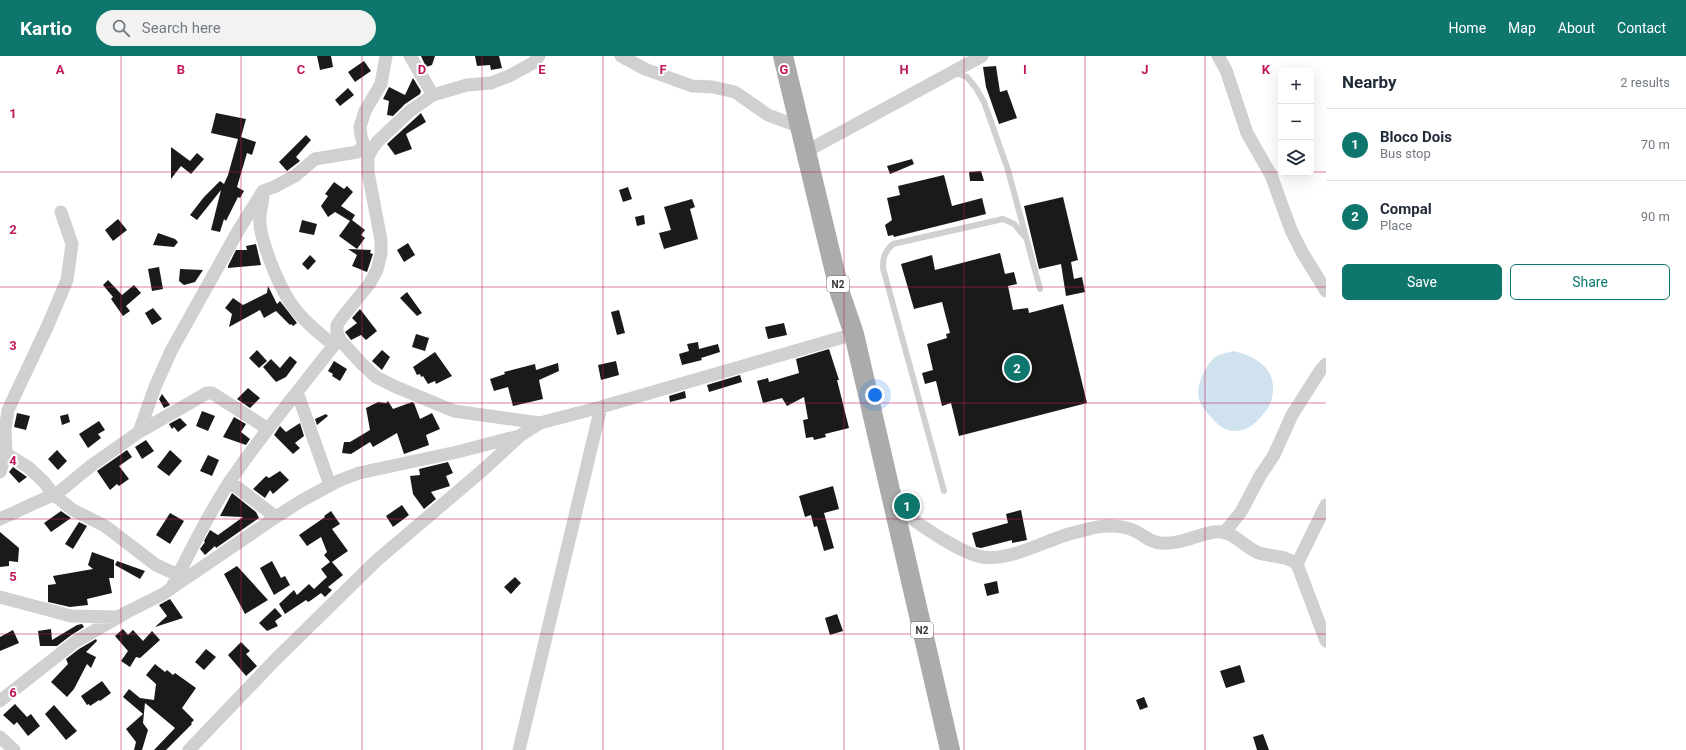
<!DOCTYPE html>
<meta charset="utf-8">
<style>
body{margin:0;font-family:Roboto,sans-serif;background:#f2f2f3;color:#1f2937}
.controls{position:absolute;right:12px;top:12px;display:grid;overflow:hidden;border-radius:6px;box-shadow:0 4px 16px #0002}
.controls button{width:36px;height:36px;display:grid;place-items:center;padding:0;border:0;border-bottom:1px solid #e0e1e3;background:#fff;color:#1f2937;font:20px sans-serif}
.you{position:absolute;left:875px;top:339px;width:14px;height:14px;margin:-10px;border:3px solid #fff;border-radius:50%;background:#1a73e8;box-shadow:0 0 0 6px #1a73e833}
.badge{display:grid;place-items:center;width:26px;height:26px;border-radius:50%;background:#0f766e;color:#fff;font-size:13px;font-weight:700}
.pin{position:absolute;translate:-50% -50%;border:2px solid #fff;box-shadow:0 1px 4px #0006}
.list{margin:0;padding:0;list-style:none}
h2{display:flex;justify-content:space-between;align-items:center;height:52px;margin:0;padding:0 16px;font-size:17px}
h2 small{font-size:13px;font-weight:400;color:#747a83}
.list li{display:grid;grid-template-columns:26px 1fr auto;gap:12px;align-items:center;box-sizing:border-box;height:72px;padding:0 16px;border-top:1px solid #e0e1e3}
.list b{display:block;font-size:15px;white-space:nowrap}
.list p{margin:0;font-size:13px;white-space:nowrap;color:#747a83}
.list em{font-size:13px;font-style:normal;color:#747a83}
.actions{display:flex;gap:8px;padding:12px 16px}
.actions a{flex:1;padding:9px 0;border:1px solid #0f766e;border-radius:6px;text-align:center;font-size:14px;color:#0f766e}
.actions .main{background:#0f766e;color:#fff}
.icon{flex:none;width:22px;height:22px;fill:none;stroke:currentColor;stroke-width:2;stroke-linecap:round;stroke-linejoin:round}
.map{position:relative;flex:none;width:1326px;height:694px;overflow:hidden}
header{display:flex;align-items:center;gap:24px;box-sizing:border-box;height:56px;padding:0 20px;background:#0f766e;color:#fff}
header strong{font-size:19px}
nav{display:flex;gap:22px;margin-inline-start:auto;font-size:14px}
.search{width:280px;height:36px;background:#f2f2f3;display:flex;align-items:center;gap:10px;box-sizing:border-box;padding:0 14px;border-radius:22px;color:#747a83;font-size:15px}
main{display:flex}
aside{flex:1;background:#fff}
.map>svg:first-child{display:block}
.water{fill:#cfe2ee}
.building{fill:#1a1a1a}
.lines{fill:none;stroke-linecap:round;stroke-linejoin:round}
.service{stroke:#d0d0d0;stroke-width:6}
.minor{stroke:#d0d0d0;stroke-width:13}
.primary{stroke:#ababab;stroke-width:20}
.grid{fill:none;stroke:#c2185b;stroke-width:1;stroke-opacity:0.55}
.labels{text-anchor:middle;stroke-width:4;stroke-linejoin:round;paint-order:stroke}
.shield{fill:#fff;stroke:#707070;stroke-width:1}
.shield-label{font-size:10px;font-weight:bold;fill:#333}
.grid-label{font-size:13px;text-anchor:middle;font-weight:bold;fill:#c2185b;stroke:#fff;stroke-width:4;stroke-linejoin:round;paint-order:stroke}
</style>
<header>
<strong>Kartio</strong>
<div class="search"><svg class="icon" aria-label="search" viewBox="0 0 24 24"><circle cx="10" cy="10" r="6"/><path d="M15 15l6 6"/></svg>Search here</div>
<nav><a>Home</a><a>Map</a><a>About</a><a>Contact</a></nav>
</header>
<main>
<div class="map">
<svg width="1326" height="694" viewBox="0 0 1326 694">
<rect width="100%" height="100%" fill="#fff"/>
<path class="water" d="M 1233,295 C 1255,300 1275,311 1273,336 C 1272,341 1272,346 1269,350 C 1262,361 1250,375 1236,375 C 1227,376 1219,370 1213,363 C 1208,358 1203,353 1200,346 C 1194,333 1204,311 1214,302 C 1218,298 1228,297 1233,295 Z"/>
<path class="building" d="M 317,0 L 331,0 L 333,11 L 320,14 Z
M 421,0 L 435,0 L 432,9 L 426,11 Z
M 475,0 L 499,0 L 502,12 L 491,14 L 490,9 L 477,10 Z
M 364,5 L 371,15 L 355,26 L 348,16 Z
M 996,10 L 1000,36 L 1007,34 L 1017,62 L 999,68 L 986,31 L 983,11 Z
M 413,22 L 421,35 L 420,38 L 405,48 L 393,60 L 387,59 L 389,45 L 383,43 L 389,31 L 405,39 Z
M 348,32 L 354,39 L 340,50 L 335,44 Z
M 216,57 L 246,63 L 241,81 L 256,86 L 252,99 L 247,97 L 237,131 L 244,135 L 240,142 L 238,141 L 226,165 L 224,163 L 220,176 L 211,174 L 221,134 L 197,164 L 190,159 L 204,141 L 220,125 L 224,128 L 228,119 L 238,83 L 211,77 Z
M 421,57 L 426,66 L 406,78 L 412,93 L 395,99 L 387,88 Z
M 306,79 L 311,84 L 296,101 L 300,105 L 287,115 L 279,106 Z
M 171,91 L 190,105 L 197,97 L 204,103 L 191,118 L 181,110 L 171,123 Z
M 912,103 L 914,108 L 890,118 L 887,110 Z
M 981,115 L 984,125 L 970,125 L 969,116 Z
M 944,119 L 952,150 L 982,142 L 986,158 L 894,181 L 893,179 L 888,180 L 885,169 L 892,164 L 887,142 L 900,139 L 898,130 Z
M 334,126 L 344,133 L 347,130 L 353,136 L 341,150 L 355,159 L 352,164 L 365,174 L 361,179 L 365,182 L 357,193 L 339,180 L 350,165 L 335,156 L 328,161 L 321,150 L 328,140 L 325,138 Z
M 628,131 L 632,143 L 623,146 L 619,134 Z
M 1063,141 L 1078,204 L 1071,206 L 1074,223 L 1082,221 L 1085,236 L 1066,240 L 1061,208 L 1039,213 L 1024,150 Z
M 692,143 L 695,151 L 690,153 L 698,183 L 664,193 L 659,177 L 671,174 L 664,151 Z
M 644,159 L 645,168 L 637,170 L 635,161 Z
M 118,163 L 127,174 L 113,185 L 105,174 Z
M 302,164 L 317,168 L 314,179 L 299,176 Z
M 158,177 L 175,183 L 178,186 L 174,191 L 153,189 Z
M 408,187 L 415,199 L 404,206 L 397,194 Z
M 256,188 L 261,209 L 228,212 L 228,210 L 236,194 L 247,194 L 246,190 Z
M 348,193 L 371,194 L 370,197 L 373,198 L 367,216 L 352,210 L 357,199 Z
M 1000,197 L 1005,218 L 1014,216 L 1017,228 L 1008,230 L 1013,254 L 1028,252 L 1029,257 L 1063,248 L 1087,347 L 959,380 L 951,347 L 942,350 L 936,325 L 925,328 L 922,317 L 933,314 L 927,288 L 947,282 L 946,278 L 950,277 L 942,246 L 914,253 L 901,208 L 932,199 L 935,214 Z
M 310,199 L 316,205 L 308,214 L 302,208 Z
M 159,211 L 163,233 L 152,235 L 148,213 Z
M 180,213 L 203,214 L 195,226 L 184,229 L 179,225 Z
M 108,224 L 122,239 L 134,229 L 141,237 L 126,250 L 130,255 L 123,260 L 111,243 L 113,241 L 103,229 Z
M 268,230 L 277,248 L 280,245 L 297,267 L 293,270 L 291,268 L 290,269 L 276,255 L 264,262 L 260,254 L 229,271 L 232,258 L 225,252 L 233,242 L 243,249 L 267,237 Z
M 407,236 L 422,257 L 417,260 L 400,242 Z
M 153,252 L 162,263 L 152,269 L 145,257 Z
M 360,253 L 377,275 L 366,284 L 361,279 L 351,284 L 345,276 L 357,267 L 352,262 Z
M 619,254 L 625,277 L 617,279 L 611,256 Z
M 784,267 L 787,279 L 768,283 L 765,271 Z
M 416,278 L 429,282 L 425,295 L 412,291 Z
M 698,286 L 699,293 L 718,288 L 720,296 L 701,302 L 702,304 L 682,309 L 679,298 L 689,295 L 687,288 Z
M 829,293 L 839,324 L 837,324 L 849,372 L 825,378 L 826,381 L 814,384 L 813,381 L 806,382 L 803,364 L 808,363 L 804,341 L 787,350 L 782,342 L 763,347 L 757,325 L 768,322 L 769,326 L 799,317 L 796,303 Z
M 257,294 L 267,305 L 259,312 L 249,302 Z
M 382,294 L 390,301 L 382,314 L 372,305 Z
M 435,296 L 452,320 L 436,328 L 435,325 L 428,328 L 423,320 L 421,321 L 420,318 L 417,319 L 413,311 Z
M 290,300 L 297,306 L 286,321 L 276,326 L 263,311 L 271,303 L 280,312 Z
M 334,305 L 347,313 L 340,325 L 332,320 L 333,318 L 328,315 Z
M 616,305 L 619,319 L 601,324 L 598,309 Z
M 558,307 L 559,315 L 539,324 L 543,343 L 513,350 L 508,331 L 494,335 L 490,323 L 505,318 L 504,316 L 535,308 L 536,314 Z
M 740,319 L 742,326 L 709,336 L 707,329 Z
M 248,332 L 260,342 L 250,352 L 237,343 Z
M 685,335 L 686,342 L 670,346 L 669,340 Z
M 162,338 L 170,349 L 164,352 L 159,343 Z
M 388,345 L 393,353 L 412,346 L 414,347 L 420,363 L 432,357 L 440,373 L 426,379 L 429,389 L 404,398 L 397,377 L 373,391 L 370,386 L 351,398 L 342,397 L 344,386 L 350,386 L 370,374 L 366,352 L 378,346 L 386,347 Z
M 202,355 L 215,360 L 208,375 L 196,370 Z
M 17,357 L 30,360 L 26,374 L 14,371 Z
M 68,358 L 70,366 L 62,369 L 60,360 Z
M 326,358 L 328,360 L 317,369 L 315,363 Z
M 234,361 L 246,368 L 241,376 L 250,383 L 246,389 L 223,381 Z
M 180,362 L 187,369 L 178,376 L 174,371 L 172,373 L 169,368 Z
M 99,365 L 105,374 L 98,378 L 101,382 L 88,392 L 79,378 Z
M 300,367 L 304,380 L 295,387 L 300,392 L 293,398 L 274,379 L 280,370 L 286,376 Z
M 146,384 L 154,395 L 142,403 L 135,391 Z
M 57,394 L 67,405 L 58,414 L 48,403 Z
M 127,394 L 132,401 L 119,410 L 129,423 L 119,430 L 117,428 L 110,434 L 97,415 Z
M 170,394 L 182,405 L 169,420 L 157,411 Z
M 208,399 L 219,404 L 212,420 L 200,415 Z
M 448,406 L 453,417 L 446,420 L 450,430 L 431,436 L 436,443 L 424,453 L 413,438 L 410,420 L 420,419 L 419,413 Z
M 13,411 L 27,421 L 19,427 L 9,416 Z
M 280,415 L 289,424 L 273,438 L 270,434 L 265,442 L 253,433 L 266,420 L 269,422 Z
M 833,430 L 839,453 L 824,457 L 834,492 L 824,495 L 817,470 L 814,471 L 811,459 L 805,461 L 799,440 Z
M 232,437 L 256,456 L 259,462 L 216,492 L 215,490 L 205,499 L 200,493 L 205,486 L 204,485 L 210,474 L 218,479 L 243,461 L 220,460 Z
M 402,449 L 409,459 L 393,471 L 386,460 Z
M 1021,454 L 1027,484 L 1012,487 L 1012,484 L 981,492 L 976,491 L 972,477 L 1008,467 L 1006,458 Z
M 61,455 L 71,462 L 51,476 L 44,467 Z
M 331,455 L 340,468 L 332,473 L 348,495 L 332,506 L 343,519 L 328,531 L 332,534 L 325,541 L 321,537 L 310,545 L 308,546 L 306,544 L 285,558 L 279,548 L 294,534 L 297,539 L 309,528 L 314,533 L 327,521 L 321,513 L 330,506 L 324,499 L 327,496 L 321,481 L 307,490 L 299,479 L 325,461 L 324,460 Z
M 170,457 L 184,465 L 170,488 L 156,479 Z
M 79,466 L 87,470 L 73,493 L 65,488 Z
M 0,476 L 19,492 L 18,506 L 9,505 L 9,510 L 0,511 Z
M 92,496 L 114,504 L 114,522 L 109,522 L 112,537 L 87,543 L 88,549 L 70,551 L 48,546 L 48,529 L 56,528 L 53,520 L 93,513 L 88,509 Z
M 117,505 L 145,515 L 140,523 L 115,509 Z
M 272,505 L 281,522 L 285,520 L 290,529 L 274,539 L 260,512 Z
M 237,510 L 268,544 L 245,558 L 224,518 Z
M 515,521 L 521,527 L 511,538 L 504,531 Z
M 997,525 L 999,537 L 987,540 L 984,528 Z
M 170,543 L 183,562 L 155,571 L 167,560 L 159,549 Z
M 275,552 L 282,560 L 275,565 L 278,570 L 267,575 L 259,567 Z
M 837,558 L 843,575 L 830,579 L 825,562 Z
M 82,568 L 84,571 L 70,580 L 57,590 L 40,590 L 38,575 L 51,573 L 52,584 L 77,569 Z
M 123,573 L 128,579 L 133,574 L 143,585 L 152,575 L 160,584 L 140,602 L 136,601 L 130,611 L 121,605 L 128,595 L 115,580 Z
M 13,574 L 19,587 L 0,595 L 0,581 Z
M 96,583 L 97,585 L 86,596 L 96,601 L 91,612 L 87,608 L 74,633 L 67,641 L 51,626 L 68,608 L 66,603 L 79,593 Z
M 241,586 L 250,595 L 246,598 L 257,610 L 246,620 L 228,599 Z
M 206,593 L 216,601 L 204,614 L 195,606 Z
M 155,608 L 165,616 L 167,614 L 173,619 L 175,617 L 196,632 L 182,652 L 194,664 L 191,667 L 192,668 L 166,694 L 154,694 L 175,672 L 145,647 L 143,667 L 148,674 L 142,694 L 134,694 L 136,686 L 126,673 L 143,658 L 123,641 L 129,633 L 140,642 L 154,644 L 156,628 L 146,619 Z
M 1240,609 L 1245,626 L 1226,632 L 1220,615 Z
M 102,625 L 111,637 L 100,645 L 99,644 L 90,650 L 89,648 L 87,649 L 81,640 Z
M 1144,641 L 1148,651 L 1140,654 L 1136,644 Z
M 15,648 L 27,661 L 31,658 L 40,670 L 28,680 L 17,666 L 14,669 L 3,659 Z
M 54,649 L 77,675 L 66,684 L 45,658 Z
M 1263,678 L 1269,694 L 1257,694 L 1253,681 Z"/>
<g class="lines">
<path class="service" d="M 954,16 L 967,21 L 976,32 L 984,46 L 1008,114 L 1040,233
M 944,435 L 883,212 C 883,201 885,195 893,188 L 1003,163 L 1014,168 L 1026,182"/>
<path class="minor" d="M 386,0 L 381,28 L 365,55 L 360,71 L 361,80 L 368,101 L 368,116 L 381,184 L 381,198 L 377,214 L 370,227 L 341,263 L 337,269 L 337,276 L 340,284 L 363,309 L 376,321 L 396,331 L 454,355 L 540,367
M 410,0 L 433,39
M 621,0 L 645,13 L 692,30 L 713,31 L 735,36 L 768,59 L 800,71
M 1218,0 L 1226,14 L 1247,77 L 1271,119 L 1291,174 L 1302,196 L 1326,235
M 805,96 L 982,0
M 368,101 L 372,93 L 378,85 L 410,55 L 433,39 L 467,29 L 491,27 L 509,20 L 533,7 L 539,0
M 263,138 C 263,148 259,157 260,166 C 260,178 265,190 269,202 C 285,245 297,261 334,289
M 297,336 L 330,429
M 139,376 L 155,331 L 171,295 L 238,175 L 263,135 L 274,131 L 295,120 L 315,103 L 357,96 L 364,90
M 0,394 L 28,411 L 44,426 L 53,438 L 73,454 L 105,470 L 156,509 L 178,519
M 0,416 L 6,397 L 5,374 L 8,354 L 48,269 L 67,224 L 72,188 L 61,156
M 230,426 L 276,461
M 893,450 C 914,464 958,497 982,501 C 1007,505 1037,489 1060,481 C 1070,477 1082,475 1092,472 C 1106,469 1124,469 1137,476 C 1145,480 1151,487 1161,487 C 1179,489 1196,479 1214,476 C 1233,473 1243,491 1259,497 C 1272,501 1285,499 1297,508 L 1326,585
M 0,463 L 59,436 L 92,409 L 139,376 L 207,337 L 212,337 L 268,373
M 1224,477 L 1241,456 L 1260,420 L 1274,399 L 1292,359 L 1320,315 L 1326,308
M 1297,508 L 1326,449
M 173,529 C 191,494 208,458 230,425 C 262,378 299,334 334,289 L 340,284
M 0,541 L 71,560 L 118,561
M 0,645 L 75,586 L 129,555 L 163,538 L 276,461 L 301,445 L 338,425 L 359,417 L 457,396 L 519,380
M 0,681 L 14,694
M 189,694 L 275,604 L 376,505 L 483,414 L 521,379 L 540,367 L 601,351 L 854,278
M 519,694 L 601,351"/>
<path class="primary" d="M 783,0 L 840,237 L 854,278 L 950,694"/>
</g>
<path class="grid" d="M 121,0 L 121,694M 241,0 L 241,694M 362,0 L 362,694M 482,0 L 482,694M 603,0 L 603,694M 723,0 L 723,694M 844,0 L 844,694M 964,0 L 964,694M 1085,0 L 1085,694M 1205,0 L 1205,694M 0,116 L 1281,116M 1311,116 L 1326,116M 0,231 L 1326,231M 0,347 L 1326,347M 0,463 L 1326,463M 0,578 L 1326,578"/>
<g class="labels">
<g class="shield">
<rect x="827" y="220" width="22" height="16" rx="3"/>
<rect x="911" y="566" width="22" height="16" rx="3"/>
</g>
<g class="shield-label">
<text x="838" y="232">N2</text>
<text x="922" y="578">N2</text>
</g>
</g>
<g class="grid-label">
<text x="60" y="18">A</text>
<text x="181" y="18">B</text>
<text x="301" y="18">C</text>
<text x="422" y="18">D</text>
<text x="542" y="18">E</text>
<text x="663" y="18">F</text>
<text x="784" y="18">G</text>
<text x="904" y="18">H</text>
<text x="1025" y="18">I</text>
<text x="1145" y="18">J</text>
<text x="1266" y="18">K</text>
<text x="13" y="62">1</text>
<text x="13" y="178">2</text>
<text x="13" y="294">3</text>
<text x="13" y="409">4</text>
<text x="13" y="525">5</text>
<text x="13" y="641">6</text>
</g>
</svg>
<div class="controls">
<button>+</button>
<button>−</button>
<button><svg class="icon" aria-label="layers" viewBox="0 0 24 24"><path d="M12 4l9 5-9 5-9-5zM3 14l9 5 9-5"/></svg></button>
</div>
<div class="you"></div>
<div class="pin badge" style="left:907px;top:450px">1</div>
<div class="pin badge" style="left:1017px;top:312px">2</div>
</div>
<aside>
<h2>Nearby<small>2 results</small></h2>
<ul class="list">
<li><span class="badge">1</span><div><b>Bloco Dois</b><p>Bus stop</p></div><em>70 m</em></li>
<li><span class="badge">2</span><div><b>Compal</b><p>Place</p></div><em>90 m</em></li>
</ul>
<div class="actions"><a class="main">Save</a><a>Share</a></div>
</aside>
</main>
